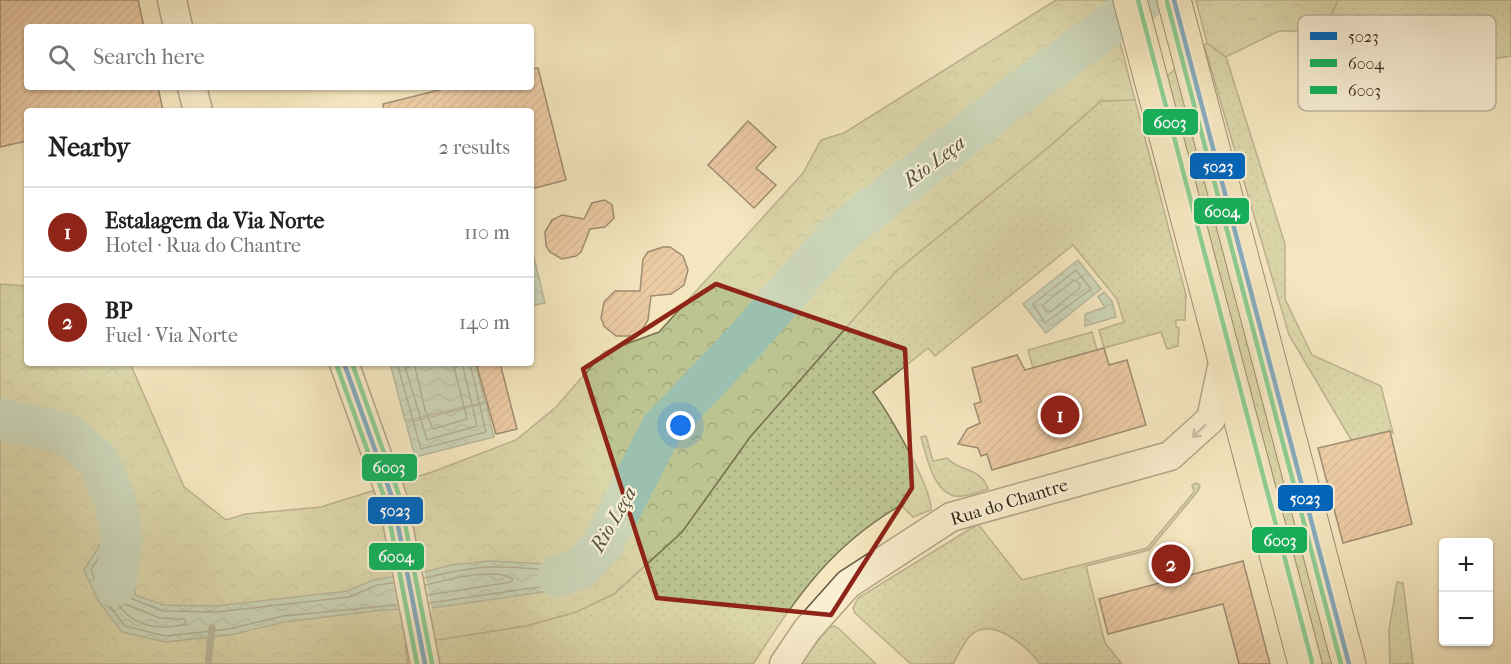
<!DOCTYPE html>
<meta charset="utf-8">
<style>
body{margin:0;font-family:"IM FELL French Canon",serif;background:#f2f2f2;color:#202124}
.controls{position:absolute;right:18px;bottom:18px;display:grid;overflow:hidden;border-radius:6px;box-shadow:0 2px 4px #0004}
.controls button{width:54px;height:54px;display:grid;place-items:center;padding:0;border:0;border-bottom:2px solid #e0e0e0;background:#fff;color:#202124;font:30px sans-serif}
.you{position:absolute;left:681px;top:426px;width:21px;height:21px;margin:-15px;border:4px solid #fff;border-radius:50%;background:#1a73e8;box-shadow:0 0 0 9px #1a73e833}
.badge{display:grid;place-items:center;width:39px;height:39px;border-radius:50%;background:#8f2418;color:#fff;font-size:20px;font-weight:700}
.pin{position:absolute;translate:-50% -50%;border:3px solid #fff;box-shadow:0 2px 6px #0006}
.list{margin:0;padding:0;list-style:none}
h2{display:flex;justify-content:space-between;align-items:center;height:78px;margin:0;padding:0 24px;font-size:26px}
h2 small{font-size:20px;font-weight:400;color:#757577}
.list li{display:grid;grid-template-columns:39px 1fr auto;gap:18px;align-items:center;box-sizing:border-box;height:90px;padding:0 24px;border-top:2px solid #e0e0e0}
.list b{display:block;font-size:22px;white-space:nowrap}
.list p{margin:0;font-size:20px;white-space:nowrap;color:#757577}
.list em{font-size:20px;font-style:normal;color:#757577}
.icon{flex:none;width:33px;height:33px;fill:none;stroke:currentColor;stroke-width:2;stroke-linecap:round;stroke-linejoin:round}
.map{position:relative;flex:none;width:1511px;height:664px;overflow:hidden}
.search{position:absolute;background:#fff;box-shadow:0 2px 4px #0004;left:24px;top:24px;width:510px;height:66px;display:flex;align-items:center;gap:15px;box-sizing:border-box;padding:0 21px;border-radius:6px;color:#757577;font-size:22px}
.panel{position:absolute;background:#fff;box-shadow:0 2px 4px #0004;left:24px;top:108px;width:510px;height:258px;border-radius:6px}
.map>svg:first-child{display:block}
.grass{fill:url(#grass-dots);stroke:#7a7454;stroke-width:1.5}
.forest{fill:url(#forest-crowns);stroke:#7a7454;stroke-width:1.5}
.water{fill:url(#water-waves);stroke:#748272;stroke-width:1.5}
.pier{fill:#f4e6bf}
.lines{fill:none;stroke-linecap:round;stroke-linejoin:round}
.shore{stroke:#6a7262;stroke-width:1.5}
.stream{stroke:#748272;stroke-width:7}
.river{stroke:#9cc0af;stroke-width:42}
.building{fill:url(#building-hatch);stroke:#372416;stroke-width:1.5}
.minor-casing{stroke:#665440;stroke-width:31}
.highway-casing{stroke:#372416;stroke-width:35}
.minor{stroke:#f8efd5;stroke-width:28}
.highway{stroke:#f4e6bf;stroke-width:33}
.bus-1-casing{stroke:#f8efd5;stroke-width:9}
.bus-2-casing{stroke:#f8efd5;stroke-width:9}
.bus-3-casing{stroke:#f8efd5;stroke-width:9}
.bus-1{stroke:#0065bd;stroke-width:4.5}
.bus-2{stroke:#13b25b;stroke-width:4.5}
.bus-3{stroke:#13b25b;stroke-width:4.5}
.oneway{stroke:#988a76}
.marked{fill:none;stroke:#8f2418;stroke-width:4.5;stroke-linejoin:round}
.labels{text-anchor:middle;stroke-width:4.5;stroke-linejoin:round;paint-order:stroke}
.street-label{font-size:18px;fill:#372416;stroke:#f8efd5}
.water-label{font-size:20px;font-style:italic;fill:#555344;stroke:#f8efd5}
.key{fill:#f8efd5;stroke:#beb29c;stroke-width:1.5}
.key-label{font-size:16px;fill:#372416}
.line-badge{stroke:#f8efd5;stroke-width:2}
.badge-label{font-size:16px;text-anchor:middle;font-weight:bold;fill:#fff}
</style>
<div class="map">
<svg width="1511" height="664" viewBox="0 0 1511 664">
<defs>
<pattern id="grass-dots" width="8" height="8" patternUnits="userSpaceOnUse" patternTransform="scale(1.5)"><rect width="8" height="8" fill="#bcc491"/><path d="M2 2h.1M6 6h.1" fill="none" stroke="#a2a87c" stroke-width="1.8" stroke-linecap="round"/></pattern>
<pattern id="forest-crowns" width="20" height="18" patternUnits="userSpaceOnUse" patternTransform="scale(1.5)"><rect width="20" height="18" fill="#bcc491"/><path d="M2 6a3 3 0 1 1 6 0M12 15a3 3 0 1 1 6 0" fill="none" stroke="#a2a87c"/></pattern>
<pattern id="water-waves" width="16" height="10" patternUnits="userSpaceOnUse" patternTransform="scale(1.5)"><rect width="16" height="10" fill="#9cc0af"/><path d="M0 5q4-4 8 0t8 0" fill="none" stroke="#809c8d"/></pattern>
<pattern id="building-hatch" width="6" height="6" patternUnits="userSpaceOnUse" patternTransform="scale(1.5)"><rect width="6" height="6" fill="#e5ab85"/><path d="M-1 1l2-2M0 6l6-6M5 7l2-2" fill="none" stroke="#ba8b6c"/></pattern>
</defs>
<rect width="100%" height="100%" fill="#f4e6bf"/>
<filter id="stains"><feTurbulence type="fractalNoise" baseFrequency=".00333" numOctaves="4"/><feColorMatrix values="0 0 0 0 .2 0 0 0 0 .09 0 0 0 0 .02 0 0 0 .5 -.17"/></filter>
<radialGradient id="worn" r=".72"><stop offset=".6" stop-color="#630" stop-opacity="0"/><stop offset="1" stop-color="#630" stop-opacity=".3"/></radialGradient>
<path class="grass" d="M 1338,0 L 1511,0 L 1511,56 L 1438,68 L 1362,75 L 1342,57 L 1325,28 Z
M 1207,43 L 1226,57 L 1285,244 L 1285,299 L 1312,355 L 1381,386 L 1393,433 L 1390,431 L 1353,443 L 1289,335 L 1204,45 Z
M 1176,68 L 1333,664 L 1322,664 L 1167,76 Z
M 1135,100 L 1186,295 L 1185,320 L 1176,320 L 1176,327 L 1179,328 L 1178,346 L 1167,349 L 1161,332 L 1104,348 L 1099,330 L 1124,322 L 1117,299 L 1073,245 L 935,356 L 928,348 L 873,392 C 888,412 932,487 931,510 L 913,517 L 901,505 C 829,547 797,597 753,664 L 437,664 L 433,639 L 526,626 L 576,612 L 614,594 L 682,532 L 750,437 L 895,272 L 1050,146 L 1101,101 Z
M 1092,332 L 1097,350 L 1033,368 L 1028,350 Z
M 926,436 L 933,461 L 947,458 C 959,472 981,467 988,489 C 978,492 965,498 955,496 C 933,492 926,455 921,437 Z
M 1197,483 L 1200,486 L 1198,491 L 1149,550 L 1086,566 L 1105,643 L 1122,664 L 1040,664 C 1028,648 992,614 970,636 C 963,644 958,655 953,664 L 911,664 L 855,613 L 853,608 L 858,598 L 978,524 L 1022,580 L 1147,548 L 1194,492 L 1192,485 Z
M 1397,582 L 1403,583 L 1413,664 L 1390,664 L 1389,630 Z
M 834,626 L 838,628 L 876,664 L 799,664 L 827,629 Z"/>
<path class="forest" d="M 1056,0 L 1109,0 L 1135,100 L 1101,101 L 1050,146 L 895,272 L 750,437 L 682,532 L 614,594 L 576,612 L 526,626 L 405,645 L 408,664 L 0,664 L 0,284 L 27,286 L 27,363 L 130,363 L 184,487 L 226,520 L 245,514 L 321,507 L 432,472 L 516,440 L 556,407 L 604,352 L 659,332 L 803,173 L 821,140 L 844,133 Z
M 1196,0 L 1338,0 L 1325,28 L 1318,31 L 1279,31 L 1226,57 L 1207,43 Z"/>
<path class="water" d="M 531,245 L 545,303 L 531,306 Z
M 1078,260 L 1101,289 L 1046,333 L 1023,304 Z
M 1104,292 L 1112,301 L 1116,317 L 1085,326 L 1085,314 L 1105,307 L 1098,297 Z
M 390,363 L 475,363 L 485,402 L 405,421 Z
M 486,403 L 494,437 L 415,457 L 406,423 Z
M 131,525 L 137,555 L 135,595 L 164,605 L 216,606 L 348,591 L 375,579 L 417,574 L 451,565 L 490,561 L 547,564 L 568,562 L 592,526 L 610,553 L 578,587 L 432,608 L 383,610 L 284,622 L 230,635 L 165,642 L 122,632 L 99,602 L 84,570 L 109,531 Z"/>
<path class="pier" d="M 424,569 L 432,611 L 399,614 L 391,574 Z"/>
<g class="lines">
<path class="shore" d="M 1076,270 L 1091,289 L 1045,323 L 1033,304 Z
M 1074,280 L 1080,284 L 1080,288 L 1050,312 L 1046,312 L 1043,305 Z
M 397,363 L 421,449 L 486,432 L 470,363
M 404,363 L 427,440 L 477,426 L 462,363
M 414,363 L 425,410 L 433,429 L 467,419 L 453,363
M 120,543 C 127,562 115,587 125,604 L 160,618 L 185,619 L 186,624 C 137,636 117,612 99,571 L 116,543 Z
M 424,578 C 446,573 467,568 489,567 C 516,566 541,571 568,568 L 592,539 L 601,551 L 574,582 L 429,603
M 393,583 L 377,585 L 349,597 L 217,612 L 163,611 L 130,598 L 131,555 L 126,533 L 112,536 L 91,570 L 104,599 L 125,626 L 165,636 L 229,629 L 283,616 L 397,605
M 426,585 C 446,580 495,567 513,579 L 511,582 L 428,595"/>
<path class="stream" d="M 208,664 L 212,628"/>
<path class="river" d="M 0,419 L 65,433 L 98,460 L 116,502 L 122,540 L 115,585
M 558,576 L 581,568 L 602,545 L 662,428 L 745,341 L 837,236 L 1028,86 L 1144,0"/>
</g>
<path class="building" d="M 0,0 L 138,0 L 144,27 L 27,27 L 27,87 L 158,87 L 163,111 L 27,111 L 27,141 L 0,147 Z
M 538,68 L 566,180 L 531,189 L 531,111 L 384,111 L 383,104 L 451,87 L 531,87 L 531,69 Z
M 748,121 L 776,147 L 756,168 L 776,185 L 754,208 L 708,165 Z
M 605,200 L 612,205 L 614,218 L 605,227 L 590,229 L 581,252 L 576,256 L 562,259 L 550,252 L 546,246 L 545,232 L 552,220 L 562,215 L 584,219 L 592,203 Z
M 663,247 L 670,247 L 683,256 L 688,270 L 684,285 L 671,294 L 651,296 L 648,320 L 640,333 L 633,336 L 616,336 L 604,326 L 601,318 L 604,302 L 615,291 L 640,291 L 643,259 L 648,252 Z
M 1104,348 L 1109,365 L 1127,360 L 1146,425 L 992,470 L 987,454 L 981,456 L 978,448 L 958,444 L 967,429 L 980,423 L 974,404 L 981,402 L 972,368 L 1017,355 L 1025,370 Z
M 476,363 L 500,363 L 517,429 L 496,434 Z
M 1390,431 L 1412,524 L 1343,543 L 1318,448 Z
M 1243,561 L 1270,664 L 1239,664 L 1223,604 L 1108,634 L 1099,599 Z"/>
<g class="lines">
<defs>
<path id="minor" d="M 172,0 L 178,27
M 192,87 L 198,111
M 344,363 L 393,500 L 425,664
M 784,664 L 807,630 L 848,584 L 951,517 L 1170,456 L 1211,419 L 1224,358"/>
<path id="highway" d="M 1130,0 L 1305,664
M 1174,0 L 1349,664"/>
</defs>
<use href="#minor" class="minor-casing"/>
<use href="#highway" class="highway-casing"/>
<use href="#minor" class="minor"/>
<use href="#highway" class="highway"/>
<defs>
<path id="bus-1" d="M 1174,0 L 1349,664
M 344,363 L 393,500 L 425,664"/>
<path id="bus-2" d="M 1167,2 L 1341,664
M 337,366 L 386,502 L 417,664"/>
<path id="bus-3" d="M 1138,0 L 1312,662
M 352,363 L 400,498 L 432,663"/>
</defs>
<use href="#bus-1" class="bus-1-casing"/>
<use href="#bus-2" class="bus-2-casing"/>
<use href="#bus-3" class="bus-3-casing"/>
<use href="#bus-1" class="bus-1"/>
<use href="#bus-2" class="bus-2"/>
<use href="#bus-3" class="bus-3"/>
</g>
<defs><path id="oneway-shaft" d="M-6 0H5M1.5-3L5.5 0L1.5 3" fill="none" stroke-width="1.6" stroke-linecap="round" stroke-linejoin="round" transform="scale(1.5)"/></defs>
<use class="oneway" href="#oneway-shaft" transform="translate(1199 431) rotate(136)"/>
<path d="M0 0H1511V664H0ZM 716,284 L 905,349 L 912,488 L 831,615 L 657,598 L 583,369 Z" fill="#f4e6bf" fill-opacity=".55" fill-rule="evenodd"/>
<path class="marked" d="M 716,284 L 905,349 L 912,488 L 831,615 L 657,598 L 583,369 Z"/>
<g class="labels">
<g class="street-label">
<text transform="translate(1009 502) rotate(-17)" y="6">Rua do Chantre</text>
</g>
<g class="water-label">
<text transform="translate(934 161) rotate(-37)" y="7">Rio Leça</text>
<text transform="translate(613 519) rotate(-60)" y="7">Rio Leça</text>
</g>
</g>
<rect x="1298" y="15" width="198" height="96" rx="9" class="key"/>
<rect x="1310" y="32" width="27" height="8" fill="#0065bd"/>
<rect x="1310" y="59" width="27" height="8" fill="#13b25b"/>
<rect x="1310" y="86" width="27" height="8" fill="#13b25b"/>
<g class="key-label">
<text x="1348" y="42">5023</text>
<text x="1348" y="69">6004</text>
<text x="1348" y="96">6003</text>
</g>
<g class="line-badge">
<rect x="1142" y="108" width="57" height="28" rx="6" fill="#13b25b"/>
<rect x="1189" y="152" width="57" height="28" rx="6" fill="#0065bd"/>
<rect x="1193" y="197" width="57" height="28" rx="6" fill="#13b25b"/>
<rect x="361" y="453" width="57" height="29" rx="6" fill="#13b25b"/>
<rect x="1277" y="484" width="57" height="28" rx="6" fill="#0065bd"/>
<rect x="367" y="496" width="57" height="29" rx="6" fill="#0065bd"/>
<rect x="1251" y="526" width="57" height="28" rx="6" fill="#13b25b"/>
<rect x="368" y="542" width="57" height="29" rx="6" fill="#13b25b"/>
</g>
<g class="badge-label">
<text x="1170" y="128">6003</text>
<text x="1218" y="172">5023</text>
<text x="1222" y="217">6004</text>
<text x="389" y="473">6003</text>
<text x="1305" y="504">5023</text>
<text x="395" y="516">5023</text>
<text x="1280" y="546">6003</text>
<text x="396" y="562">6004</text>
</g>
<rect width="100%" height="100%" filter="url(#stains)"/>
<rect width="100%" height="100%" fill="url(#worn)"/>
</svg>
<div class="controls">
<button>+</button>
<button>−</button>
</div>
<div class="you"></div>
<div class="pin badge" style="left:1060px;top:415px">1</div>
<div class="pin badge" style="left:1171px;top:564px">2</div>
<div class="search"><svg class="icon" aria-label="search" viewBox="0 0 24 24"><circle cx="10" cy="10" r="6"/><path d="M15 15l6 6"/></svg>Search here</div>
<section class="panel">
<h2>Nearby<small>2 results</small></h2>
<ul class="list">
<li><span class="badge">1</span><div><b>Estalagem da Via Norte</b><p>Hotel · Rua do Chantre</p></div><em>110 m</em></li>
<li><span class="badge">2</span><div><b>BP</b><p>Fuel · Via Norte</p></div><em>140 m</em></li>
</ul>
</section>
</div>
